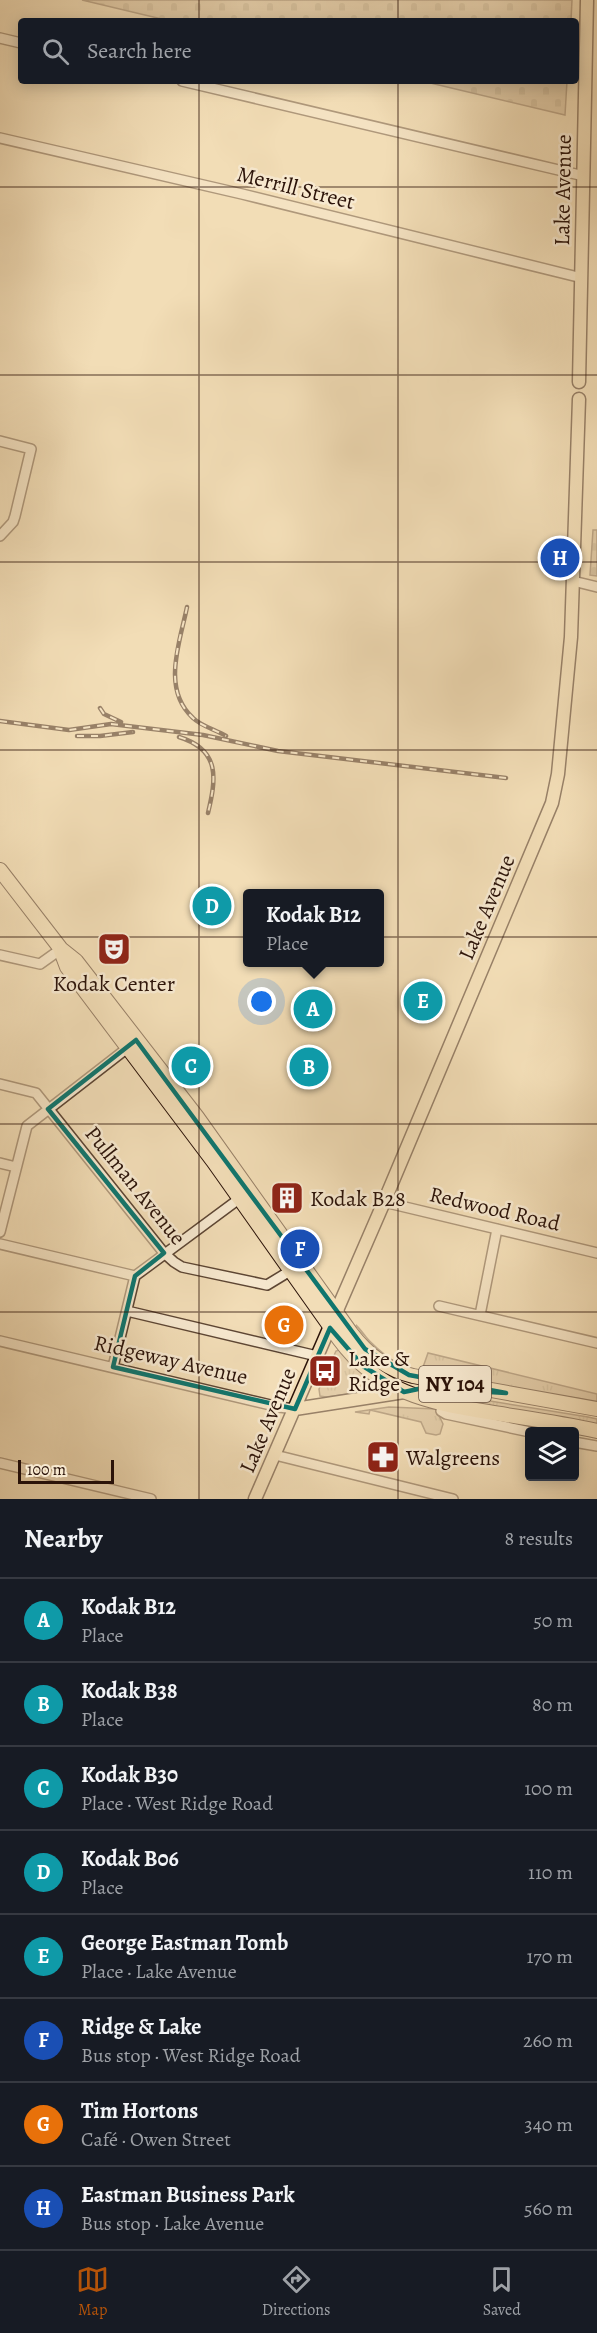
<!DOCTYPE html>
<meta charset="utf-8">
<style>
body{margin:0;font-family:Alegreya,serif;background:#242831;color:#f1f3f6}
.controls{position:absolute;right:18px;bottom:18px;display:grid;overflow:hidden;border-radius:6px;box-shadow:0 3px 15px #0003}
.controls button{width:54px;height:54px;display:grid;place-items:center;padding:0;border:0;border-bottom:2px solid #363941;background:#171b24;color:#f1f3f6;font:30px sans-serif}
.scale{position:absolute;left:18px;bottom:15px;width:96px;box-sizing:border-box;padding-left:6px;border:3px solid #2b1309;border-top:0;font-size:16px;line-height:21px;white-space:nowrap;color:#2b1309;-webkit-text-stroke:4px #f7e9d0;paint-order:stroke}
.you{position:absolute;left:262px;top:1002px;width:21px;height:21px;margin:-15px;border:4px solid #fff;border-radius:50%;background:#1a73e8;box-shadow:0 0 0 9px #1a73e833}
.badge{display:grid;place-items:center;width:39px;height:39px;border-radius:50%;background:#b45309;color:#fff;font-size:20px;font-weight:700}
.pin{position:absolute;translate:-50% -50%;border:3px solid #fff;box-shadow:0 2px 6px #0006}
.popup{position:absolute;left:243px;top:889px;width:141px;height:78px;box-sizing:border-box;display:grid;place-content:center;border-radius:6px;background:#171b24;filter:drop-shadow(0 2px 4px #0005);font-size:20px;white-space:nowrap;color:#9ea1a6}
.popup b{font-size:22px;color:#f1f3f6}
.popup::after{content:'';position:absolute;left:50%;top:100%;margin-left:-12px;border:12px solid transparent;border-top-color:#171b24}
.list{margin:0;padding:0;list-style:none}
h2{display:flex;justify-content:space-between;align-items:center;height:78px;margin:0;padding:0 24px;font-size:26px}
h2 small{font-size:20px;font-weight:400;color:#9ea1a6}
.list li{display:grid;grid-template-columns:39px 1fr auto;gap:18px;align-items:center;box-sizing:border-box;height:84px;padding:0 24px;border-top:2px solid #363941}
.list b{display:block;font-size:22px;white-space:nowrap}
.list p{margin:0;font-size:20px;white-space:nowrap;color:#9ea1a6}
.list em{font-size:20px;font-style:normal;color:#9ea1a6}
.icon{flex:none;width:33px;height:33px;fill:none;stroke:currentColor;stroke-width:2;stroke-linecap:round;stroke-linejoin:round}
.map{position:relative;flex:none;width:597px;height:1499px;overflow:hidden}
.search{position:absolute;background:#171b24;box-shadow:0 3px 15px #0003;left:18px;right:18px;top:18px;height:66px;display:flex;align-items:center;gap:15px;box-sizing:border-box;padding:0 21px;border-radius:6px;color:#9ea1a6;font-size:22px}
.sheet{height:750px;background:#171b24}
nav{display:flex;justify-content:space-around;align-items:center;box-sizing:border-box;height:84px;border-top:2px solid #363941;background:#171b24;font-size:16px;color:#9ea1a6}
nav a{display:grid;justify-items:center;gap:3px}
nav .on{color:#b45309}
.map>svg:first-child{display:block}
.grass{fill:url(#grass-tufts);stroke:#7e6751;stroke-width:1.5}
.cemetery{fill:url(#cemetery-stones);stroke:#7e6751;stroke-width:1.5}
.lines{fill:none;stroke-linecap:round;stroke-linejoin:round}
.minor-casing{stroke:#5d4634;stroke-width:12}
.major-casing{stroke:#2b1309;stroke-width:15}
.highway-casing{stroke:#2b1309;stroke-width:16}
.minor{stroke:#f7e9d0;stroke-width:9}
.major{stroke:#f2ddb7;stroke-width:12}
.highway{stroke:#f2ddb7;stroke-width:14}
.rail-casing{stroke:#2b1309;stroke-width:4.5}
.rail{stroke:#f7e9d0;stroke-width:2;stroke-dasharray:7;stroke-linecap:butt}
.marked{fill:none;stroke:#0f766e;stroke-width:4.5;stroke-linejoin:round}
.grid{fill:none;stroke:#2b1309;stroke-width:1.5;stroke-opacity:0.55}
.labels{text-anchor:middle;stroke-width:5;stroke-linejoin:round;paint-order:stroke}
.shield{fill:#f7e9d0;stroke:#685345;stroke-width:1.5}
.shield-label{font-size:21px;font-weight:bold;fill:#2b1309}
.street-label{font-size:22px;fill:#2b1309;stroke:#f7e9d0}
.poi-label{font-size:22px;fill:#2b1309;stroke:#f7e9d0;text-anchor:start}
</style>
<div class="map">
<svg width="597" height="1499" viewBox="0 0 597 1499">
<defs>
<pattern id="grass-tufts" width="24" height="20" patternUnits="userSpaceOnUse" patternTransform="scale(1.5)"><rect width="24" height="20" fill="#d0bb99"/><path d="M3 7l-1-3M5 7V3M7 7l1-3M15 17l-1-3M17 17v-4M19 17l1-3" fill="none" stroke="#b3a082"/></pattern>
<pattern id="cemetery-stones" width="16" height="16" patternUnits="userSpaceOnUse" patternTransform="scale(1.5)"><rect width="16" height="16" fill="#d0bb99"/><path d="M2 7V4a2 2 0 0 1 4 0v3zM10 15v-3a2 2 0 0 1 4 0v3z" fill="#b3a082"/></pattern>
</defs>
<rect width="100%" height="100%" fill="#f2ddb7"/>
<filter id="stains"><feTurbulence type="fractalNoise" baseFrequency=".00333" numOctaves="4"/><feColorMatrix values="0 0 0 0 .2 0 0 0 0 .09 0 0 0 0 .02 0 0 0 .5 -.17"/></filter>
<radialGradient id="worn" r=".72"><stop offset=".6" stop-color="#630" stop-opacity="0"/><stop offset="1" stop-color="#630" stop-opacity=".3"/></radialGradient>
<path class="grass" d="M 356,1325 C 361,1329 366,1338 371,1343 C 384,1356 404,1371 422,1370 L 428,1353 L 597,1394 L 597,1404 L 582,1399 L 421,1375 C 393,1363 374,1349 356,1325 Z
M 339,1350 L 376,1384 L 375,1388 L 372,1391 L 326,1397 L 320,1396 L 319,1389 L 336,1351 Z
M 441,1393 L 588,1417 L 597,1419 L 597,1425 L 421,1394 Z
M 389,1407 L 436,1409 L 443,1424 L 440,1434 L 436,1435 L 426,1433 L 421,1422 L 370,1410 L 369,1414 L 355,1412 Z"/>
<path class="cemetery" d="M 82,0 L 572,0 L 571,21 L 170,21 Z
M 422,81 L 567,81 L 565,115 Z
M 593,530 L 597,530 L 597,576 L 590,575 Z"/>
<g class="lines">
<defs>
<path id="minor" d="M 0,38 L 21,43
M 182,81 L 584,176
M 0,138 L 242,194 L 582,278
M 0,441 L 31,449 L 15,516 L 13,522 L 0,536
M 573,581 L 597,587
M 0,955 L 40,964 L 61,949
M 0,1084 L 36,1093 L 164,1253 L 174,1262 L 182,1267 L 267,1285 L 290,1271
M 0,1163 L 16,1167
M 384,1202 L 597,1253
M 0,1232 L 27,1126 L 130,1046
M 0,1244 L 135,1276
M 439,1306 L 597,1343
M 127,1311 L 317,1356
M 480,1315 L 497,1229
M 0,1341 L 279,1407 L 295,1409
M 113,1367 L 135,1276 L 243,1196
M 441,1411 L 446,1414 L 530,1432
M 574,1442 L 597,1446
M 275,1455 L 453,1499
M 0,1463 L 151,1499"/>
<path id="major" d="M 579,382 L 587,0
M 295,1409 L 404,1392
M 255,1499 L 384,1202 L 552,803 L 558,774 L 571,637 L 579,399"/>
<path id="highway" d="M 0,870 L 61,949 L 76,961 L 197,1117 L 351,1333 C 367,1354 388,1370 413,1376 L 597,1409
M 61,951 L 67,967 L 213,1161 L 339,1339 C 378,1392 426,1402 488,1412 C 524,1418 561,1423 597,1431"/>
</defs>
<use href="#minor" class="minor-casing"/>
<use href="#major" class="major-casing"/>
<use href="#highway" class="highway-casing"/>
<use href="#minor" class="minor"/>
<use href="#major" class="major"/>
<use href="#highway" class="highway"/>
<defs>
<path id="rail" d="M 187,607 C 180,642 161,689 193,718 C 201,726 216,730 226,736
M 100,708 L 104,714 L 121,722
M 0,721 L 69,730 L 111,724 L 203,735 L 278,751 L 506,778
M 77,736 L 100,736 L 133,732
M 179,737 C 221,750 216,779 208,813"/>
</defs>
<use href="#rail" class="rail-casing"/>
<use href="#rail" class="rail"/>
</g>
<path d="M0 0H597V1499H0ZM 136,1040 L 365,1349 L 409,1375 L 506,1393 L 423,1388 L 404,1392 L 363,1366 L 330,1328 L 295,1409 L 113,1367 L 135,1276 L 164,1253 L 48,1109 Z" fill="#f2ddb7" fill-opacity=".55" fill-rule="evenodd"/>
<path class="marked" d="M 136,1040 L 365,1349 L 409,1375 L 506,1393 L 423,1388 L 404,1392 L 363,1366 L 330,1328 L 295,1409 L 113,1367 L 135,1276 L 164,1253 L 48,1109 Z"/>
<path class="grid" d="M 199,0 L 199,21M 398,0 L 398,21M 199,81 L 199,1499M 398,81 L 398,1499M 0,187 L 597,187M 0,375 L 597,375M 0,562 L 597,562M 0,750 L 597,750M 0,937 L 597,937M 0,1124 L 597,1124M 0,1312 L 597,1312"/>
<defs>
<symbol id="theatre-square" viewBox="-11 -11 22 22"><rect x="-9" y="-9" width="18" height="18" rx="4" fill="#8f2418" stroke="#f7e9d0"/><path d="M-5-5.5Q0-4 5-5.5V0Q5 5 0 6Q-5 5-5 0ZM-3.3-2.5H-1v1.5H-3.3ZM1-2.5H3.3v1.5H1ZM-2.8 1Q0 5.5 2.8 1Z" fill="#fff"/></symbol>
<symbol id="building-square" viewBox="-11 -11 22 22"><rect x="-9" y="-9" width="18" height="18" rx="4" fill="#8f2418" stroke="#f7e9d0"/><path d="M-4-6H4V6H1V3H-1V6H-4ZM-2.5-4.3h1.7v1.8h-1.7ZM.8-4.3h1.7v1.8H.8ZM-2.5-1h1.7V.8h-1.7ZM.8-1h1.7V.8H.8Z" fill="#fff"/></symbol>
<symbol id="bus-square" viewBox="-11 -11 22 22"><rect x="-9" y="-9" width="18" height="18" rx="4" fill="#8f2418" stroke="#f7e9d0"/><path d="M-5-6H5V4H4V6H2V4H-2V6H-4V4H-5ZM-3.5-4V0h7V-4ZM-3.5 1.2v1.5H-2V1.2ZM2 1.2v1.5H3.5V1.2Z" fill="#fff"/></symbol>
<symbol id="pharmacy-square" viewBox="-11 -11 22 22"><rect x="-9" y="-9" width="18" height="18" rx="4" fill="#8f2418" stroke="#f7e9d0"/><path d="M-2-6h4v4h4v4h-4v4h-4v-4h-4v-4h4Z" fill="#fff"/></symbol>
</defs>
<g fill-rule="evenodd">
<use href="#theatre-square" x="95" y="930" width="38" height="38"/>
<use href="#building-square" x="268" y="1179" width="38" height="38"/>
<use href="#bus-square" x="306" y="1352" width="38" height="38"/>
<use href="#pharmacy-square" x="364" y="1438" width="38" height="38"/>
</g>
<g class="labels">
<rect class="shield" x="419" y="1366" width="72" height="36" rx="4.5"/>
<g class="shield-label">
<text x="455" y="1391">NY 104</text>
</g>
<g class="street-label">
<text transform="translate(296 187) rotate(14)" y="8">Merrill Street</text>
<text transform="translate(562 190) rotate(-89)" y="8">Lake Avenue</text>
<text transform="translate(486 907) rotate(-67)" y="8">Lake Avenue</text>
<text transform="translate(136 1185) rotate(51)" y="8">Pullman Avenue</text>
<text transform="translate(495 1208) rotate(13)" y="8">Redwood Road</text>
<text transform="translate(171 1359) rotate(13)" y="8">Ridgeway Avenue</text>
<text transform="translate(267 1420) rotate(-67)" y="8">Lake Avenue</text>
</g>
<g class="poi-label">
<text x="114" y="991" text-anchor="middle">Kodak Center</text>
<text x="310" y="1206">Kodak B28</text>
<text x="348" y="1366">Lake &amp;<tspan x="348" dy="25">Ridge</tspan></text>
<text x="406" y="1465">Walgreens</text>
</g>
</g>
<rect width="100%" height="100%" filter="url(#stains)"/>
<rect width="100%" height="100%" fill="url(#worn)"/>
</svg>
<div class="controls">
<button><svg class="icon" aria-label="layers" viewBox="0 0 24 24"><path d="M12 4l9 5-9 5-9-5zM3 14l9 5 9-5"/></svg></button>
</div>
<div class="scale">100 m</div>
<div class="you"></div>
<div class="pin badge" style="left:313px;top:1009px;background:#0f9aa8">A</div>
<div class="popup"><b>Kodak B12</b>Place</div>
<div class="pin badge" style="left:309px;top:1067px;background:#0f9aa8">B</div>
<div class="pin badge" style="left:191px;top:1066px;background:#0f9aa8">C</div>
<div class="pin badge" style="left:212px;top:906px;background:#0f9aa8">D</div>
<div class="pin badge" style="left:423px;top:1001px;background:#0f9aa8">E</div>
<div class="pin badge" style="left:300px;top:1249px;background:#1a4fb4">F</div>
<div class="pin badge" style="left:284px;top:1325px;background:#e8710a">G</div>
<div class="pin badge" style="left:560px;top:558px;background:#1a4fb4">H</div>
<div class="search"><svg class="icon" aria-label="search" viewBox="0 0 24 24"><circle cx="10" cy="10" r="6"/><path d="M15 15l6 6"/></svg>Search here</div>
</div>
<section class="sheet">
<h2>Nearby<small>8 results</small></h2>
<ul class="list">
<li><span class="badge" style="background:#0f9aa8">A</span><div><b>Kodak B12</b><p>Place</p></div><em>50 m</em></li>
<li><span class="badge" style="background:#0f9aa8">B</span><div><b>Kodak B38</b><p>Place</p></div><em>80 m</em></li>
<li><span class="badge" style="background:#0f9aa8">C</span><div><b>Kodak B30</b><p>Place · West Ridge Road</p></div><em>100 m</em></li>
<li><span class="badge" style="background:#0f9aa8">D</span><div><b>Kodak B06</b><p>Place</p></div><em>110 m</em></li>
<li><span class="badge" style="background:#0f9aa8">E</span><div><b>George Eastman Tomb</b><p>Place · Lake Avenue</p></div><em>170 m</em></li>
<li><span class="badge" style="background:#1a4fb4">F</span><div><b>Ridge &amp; Lake</b><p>Bus stop · West Ridge Road</p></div><em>260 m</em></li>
<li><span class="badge" style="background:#e8710a">G</span><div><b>Tim Hortons</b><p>Café · Owen Street</p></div><em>340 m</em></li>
<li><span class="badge" style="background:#1a4fb4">H</span><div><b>Eastman Business Park</b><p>Bus stop · Lake Avenue</p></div><em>560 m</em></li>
</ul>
</section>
<nav>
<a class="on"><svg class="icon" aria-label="map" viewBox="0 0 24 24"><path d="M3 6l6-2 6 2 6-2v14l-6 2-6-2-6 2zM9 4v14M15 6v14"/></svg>Map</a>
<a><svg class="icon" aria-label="directions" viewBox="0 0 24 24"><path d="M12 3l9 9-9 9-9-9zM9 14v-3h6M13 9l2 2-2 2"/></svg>Directions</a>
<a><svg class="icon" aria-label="saved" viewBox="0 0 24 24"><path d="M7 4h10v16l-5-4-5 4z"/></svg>Saved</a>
</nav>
